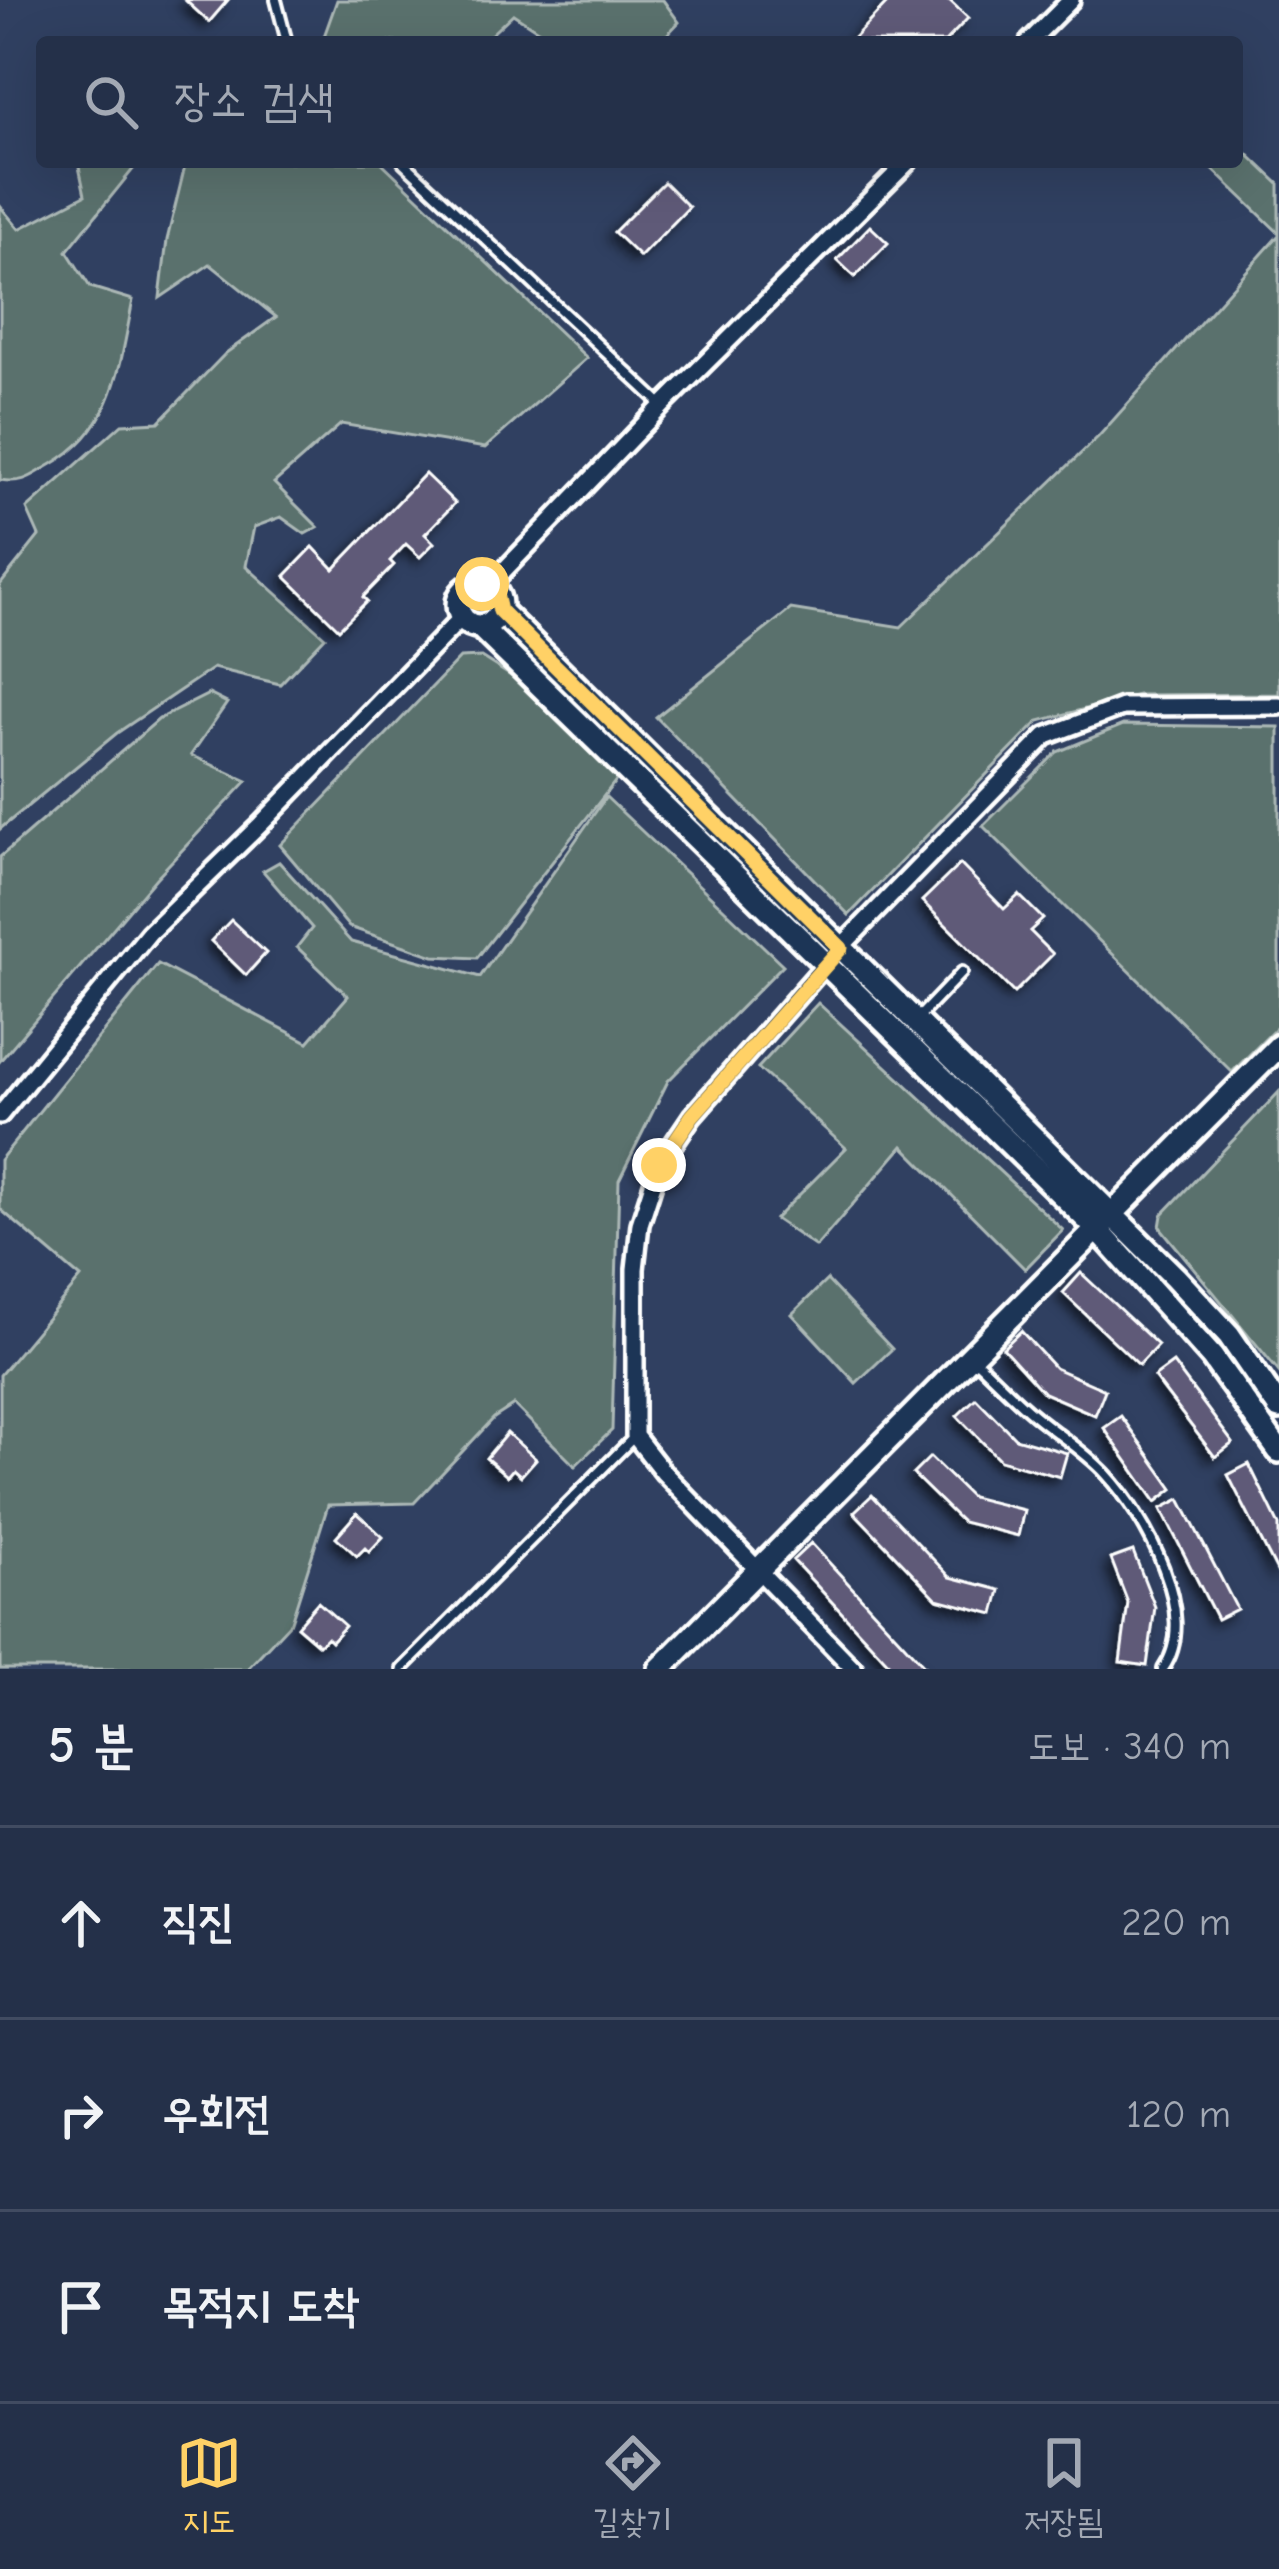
<!DOCTYPE html>
<html lang="ko">
<meta charset="utf-8">
<style>
body{margin:0;font-family:"Comic Neue","Poor Story",sans-serif;background:#303c53;color:#f1f3f6}
.stop{position:absolute;width:36px;height:36px;margin:-27px;border:9px solid #ffd166;border-radius:50%;background:#fff}
.stop.end{background:#ffd166;border-color:#fff;box-shadow:0 3px 12px #0008}
.list{margin:0;padding:0;list-style:none}
h2{display:flex;justify-content:space-between;align-items:center;height:156px;margin:0;padding:0 48px;font-size:51px}
h2 small{font-size:39px;font-weight:400;color:#a3a9b4}
.list li{display:grid;grid-template-columns:78px 1fr auto;gap:36px;align-items:center;box-sizing:border-box;height:192px;padding:0 48px;border-top:3px solid #414b61}
.list b{display:block;font-size:45px;white-space:nowrap}
.list em{font-size:39px;font-style:normal;color:#a3a9b4}
.icon{flex:none;width:66px;height:66px;fill:none;stroke:currentColor;stroke-width:2;stroke-linecap:round;stroke-linejoin:round}
.map{position:relative;flex:none;width:1279px;height:1669px;overflow:hidden}
.search{position:absolute;background:#243049;box-shadow:0 12px 48px #0002;left:36px;right:36px;top:36px;height:132px;display:flex;align-items:center;gap:30px;box-sizing:border-box;padding:0 42px;border-radius:12px;color:#a3a9b4;font-size:45px}
.sheet{height:732px;background:#243049}
nav{display:flex;justify-content:space-around;align-items:center;box-sizing:border-box;height:168px;border-top:3px solid #414b61;background:#243049;font-size:33px;color:#a3a9b4}
nav a{display:grid;justify-items:center;gap:6px}
nav .on{color:#ffd166}
.map>svg:first-child{display:block}
.green{fill:#5a716d;stroke:#acb8b6;stroke-width:3}
.building{fill:#5e5a78;stroke:#fff;stroke-width:3;filter:url(#shadow)}
.lines{fill:none;stroke-linecap:round;stroke-linejoin:round}
.lane-casing{stroke:#fff;stroke-width:16}
.street-casing{stroke:#fff;stroke-width:24}
.secondary-casing{stroke:#fff;stroke-width:30}
.lane{stroke:#1d3557;stroke-width:8}
.street{stroke:#1d3557;stroke-width:15}
.secondary{stroke:#1d3557;stroke-width:21}
.route{stroke:#ffd166;stroke-width:15}
</style>
<div class="map">
<svg width="1279" height="1669" viewBox="0 0 1279 1669">
<defs>
<filter id="shadow"><feDropShadow dx="-5.5" dy="5.5" stdDeviation="6" flood-color="#0009"/></filter>
</defs>
<rect width="100%" height="100%" fill="#304061"/>
<filter id="ink" filterUnits="userSpaceOnUse"><feTurbulence type="fractalNoise" baseFrequency=".00833" numOctaves="2"/><feDisplacementMap in="SourceGraphic" scale="24" xChannelSelector="R" yChannelSelector="G"/><feConvolveMatrix kernelMatrix="1 2 1 2 8 2 1 2 1" color-interpolation-filters="sRGB"/></filter>
<g filter="url(#ink)">
<path class="green" d="M 337,0 L 663,0 L 679,22 L 660,42 L 556,42 L 513,14 L 483,42 L 322,42 Z
M 1237,144 L 1279,184 L 1279,233 L 1205,162 L 1237,162 Z
M 78,162 L 139,162 L 67,251 L 90,287 L 133,300 C 120,365 115,428 52,464 C 31,476 25,484 0,480 L 0,206 L 19,229 L 85,195 Z
M 186,162 L 381,162 L 587,358 L 485,448 L 341,424 L 274,483 L 318,527 L 305,534 L 281,517 L 254,527 L 246,566 L 325,637 L 280,684 L 213,668 L 117,733 L 0,829 L 0,585 L 39,536 L 27,509 L 122,424 L 159,422 L 226,353 L 276,317 L 210,264 L 160,298 L 167,240 Z
M 1279,235 L 1279,694 L 1138,695 L 1039,721 L 849,915 L 656,717 L 791,609 L 901,627 L 1099,436 Z
M 481,657 L 522,683 L 618,778 L 477,958 L 434,956 L 349,927 L 280,845 L 460,658 Z
M 209,694 L 227,703 L 191,755 L 247,781 L 156,878 L 0,1061 L 0,857 L 159,719 Z
M 1123,725 L 1279,727 L 1279,1025 L 1232,1072 L 983,826 L 1057,752 Z
M 606,797 L 783,965 L 668,1081 L 619,1180 L 612,1430 L 575,1466 L 514,1405 L 494,1418 L 414,1503 L 328,1505 L 291,1622 L 247,1669 L 0,1669 L 0,1375 L 81,1278 L 0,1209 L 0,1160 L 158,964 L 308,1042 L 348,996 L 297,947 L 312,928 L 263,871 L 279,862 L 351,942 L 480,977 Z
M 818,1003 L 1063,1230 L 1025,1269 L 903,1146 L 816,1247 L 775,1219 L 846,1148 L 758,1068 Z
M 1279,1092 L 1279,1372 L 1160,1227 L 1162,1215 Z
M 827,1280 L 892,1349 L 856,1383 L 792,1314 Z"/>
<path class="building" d="M 185,0 L 228,0 L 209,22 Z
M 890,0 L 949,0 L 968,18 L 945,42 L 850,42 Z
M 664,182 L 689,207 L 640,257 L 614,232 Z
M 870,226 L 888,243 L 855,277 L 837,260 Z
M 425,474 L 455,503 L 425,534 L 434,543 L 420,557 L 406,544 L 390,561 L 394,565 L 363,597 L 367,601 L 339,629 L 285,576 L 313,547 L 334,569 Z
M 960,864 L 1004,909 L 1019,895 L 1043,919 L 1030,931 L 1053,954 L 1014,993 L 922,901 Z
M 231,920 L 266,953 L 246,975 L 211,941 Z
M 1081,1273 L 1158,1345 L 1139,1365 L 1063,1293 Z
M 1021,1331 L 1055,1368 L 1105,1390 L 1095,1415 L 1044,1393 L 1003,1348 Z
M 1173,1363 L 1233,1443 L 1215,1457 L 1154,1377 Z
M 976,1398 L 1015,1438 L 1067,1453 L 1060,1477 L 1000,1460 L 957,1416 Z
M 1121,1416 L 1173,1489 L 1156,1502 L 1104,1428 Z
M 507,1433 L 536,1459 L 521,1476 L 513,1469 L 507,1476 L 486,1458 Z
M 930,1457 L 971,1497 L 1024,1510 L 1018,1536 L 962,1522 L 913,1474 Z
M 1249,1464 L 1279,1525 L 1279,1575 L 1228,1475 Z
M 872,1495 L 950,1577 L 1000,1590 L 994,1614 L 937,1599 L 854,1512 Z
M 1180,1499 L 1237,1609 L 1217,1619 L 1161,1509 Z
M 357,1513 L 383,1537 L 369,1552 L 365,1548 L 357,1556 L 336,1537 Z
M 811,1543 L 927,1669 L 894,1669 L 793,1560 Z
M 1133,1551 L 1155,1607 L 1147,1666 L 1120,1662 L 1128,1603 L 1111,1559 Z
M 318,1602 L 345,1626 L 331,1641 L 327,1637 L 319,1645 L 297,1626 Z"/>
<g class="lines">
<defs>
<path id="lane" d="M 276,0 L 287,42
M 403,162 L 661,404
M 916,1020 L 962,972
M 972,1357 C 993,1376 1012,1397 1034,1415 C 1058,1435 1085,1451 1106,1474 C 1145,1516 1201,1616 1163,1669
M 402,1669 L 634,1437"/>
<path id="street" d="M 1029,42 L 1071,0
M 489,586 L 662,406 L 908,162
M 0,1115 L 149,933 L 261,824 L 462,617
M 854,1669 L 664,1473 L 635,1436 L 635,1269 L 640,1224 L 659,1165 L 692,1116 L 840,948 L 1046,736 L 1122,707 L 1279,706"/>
<path id="secondary" d="M458 605a21 21 0 1 1 42 0a21 21 0 1 1-42 0Z
M 500,611 L 1175,1277 L 1229,1335 L 1279,1408
M 479,626 L 1097,1229 L 1212,1357 L 1279,1451
M 660,1669 L 1279,1046"/>
</defs>
<use href="#lane" class="lane-casing"/>
<use href="#street" class="street-casing"/>
<use href="#secondary" class="secondary-casing"/>
<use href="#lane" class="lane"/>
<use href="#street" class="street"/>
<use href="#secondary" class="secondary"/>
</g>
</g>
<g class="lines" filter="url(#ink)">
<path class="route" d="M 482,584 L 495,590 L 500,611 L 841,948 L 692,1116 L 659,1165"/>
</g>
</svg>
<div class="stop" style="left:482px;top:584px"></div>
<div class="stop end" style="left:659px;top:1165px"></div>
<div class="search"><svg class="icon" aria-label="search" viewBox="0 0 24 24"><circle cx="10" cy="10" r="6"/><path d="M15 15l6 6"/></svg>장소 검색</div>
</div>
<section class="sheet">
<h2>5 분<small>도보 · 340 m</small></h2>
<ul class="list">
<li><svg class="icon" aria-label="ahead" viewBox="0 0 24 24"><path d="M12 20V5M6 11l6-6 6 6"/></svg><div><b>직진</b></div><em>220 m</em></li>
<li><svg class="icon" aria-label="right" viewBox="0 0 24 24"><path d="M7 20v-9h11M14 6l5 5-5 5"/></svg><div><b>우회전</b></div><em>120 m</em></li>
<li><svg class="icon" aria-label="arrive" viewBox="0 0 24 24"><path d="M6 21V4h12l-3 4 3 4H6"/></svg><div><b>목적지 도착</b></div></li>
</ul>
</section>
<nav>
<a class="on"><svg class="icon" aria-label="map" viewBox="0 0 24 24"><path d="M3 6l6-2 6 2 6-2v14l-6 2-6-2-6 2zM9 4v14M15 6v14"/></svg>지도</a>
<a><svg class="icon" aria-label="directions" viewBox="0 0 24 24"><path d="M12 3l9 9-9 9-9-9zM9 14v-3h6M13 9l2 2-2 2"/></svg>길찾기</a>
<a><svg class="icon" aria-label="saved" viewBox="0 0 24 24"><path d="M7 4h10v16l-5-4-5 4z"/></svg>저장됨</a>
</nav>
